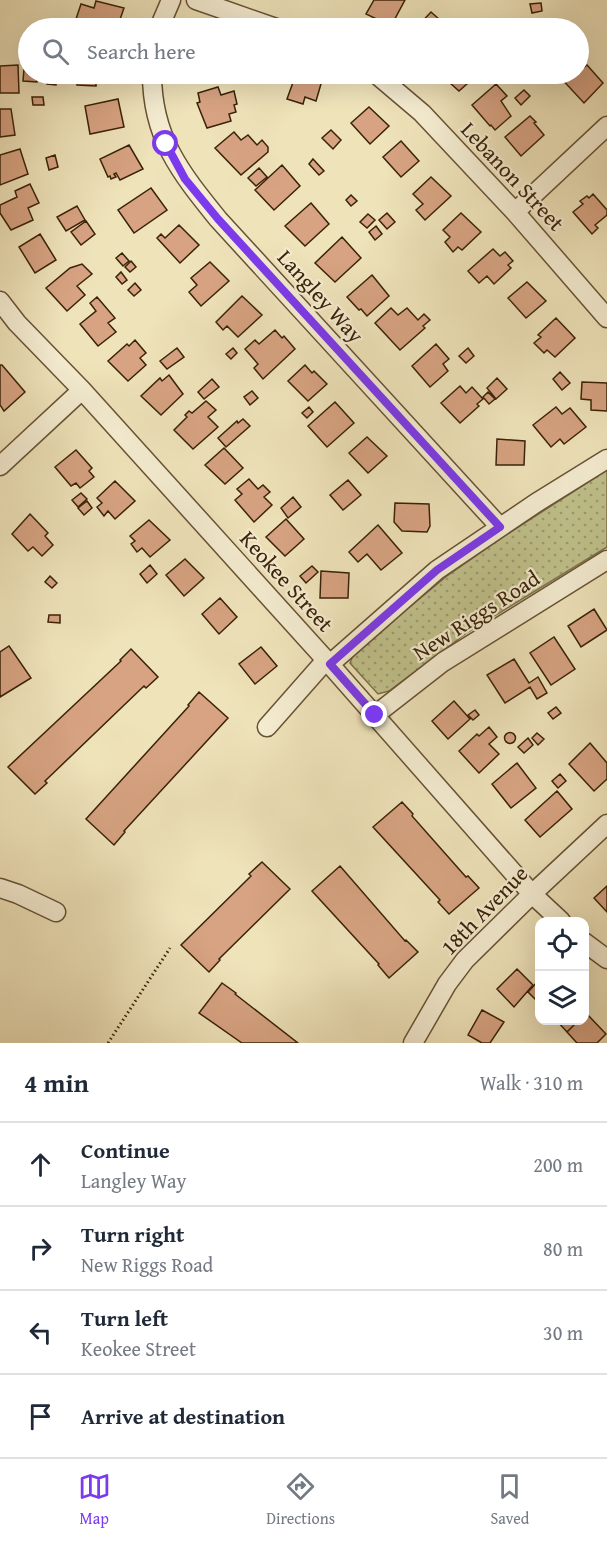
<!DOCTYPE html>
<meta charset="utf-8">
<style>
body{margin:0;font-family:"Gentium Book Plus",serif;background:#f2f2f3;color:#1f2937}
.controls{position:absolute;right:18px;bottom:18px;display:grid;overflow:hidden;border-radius:12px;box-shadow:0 6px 24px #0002}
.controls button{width:54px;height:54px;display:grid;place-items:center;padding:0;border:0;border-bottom:2px solid #e0e1e3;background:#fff;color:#1f2937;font:30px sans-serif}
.stop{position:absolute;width:18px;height:18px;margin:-14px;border:4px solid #7c3aed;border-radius:50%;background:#fff}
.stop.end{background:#7c3aed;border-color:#fff;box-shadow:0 2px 6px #0008}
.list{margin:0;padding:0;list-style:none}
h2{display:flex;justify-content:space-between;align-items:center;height:78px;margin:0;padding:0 24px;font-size:26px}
h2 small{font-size:20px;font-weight:400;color:#747a83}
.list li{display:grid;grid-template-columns:39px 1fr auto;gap:18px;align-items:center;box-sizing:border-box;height:84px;padding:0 24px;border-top:2px solid #e0e1e3}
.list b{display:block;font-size:22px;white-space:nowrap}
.list p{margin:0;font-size:20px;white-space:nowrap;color:#747a83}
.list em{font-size:20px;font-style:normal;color:#747a83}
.icon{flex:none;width:33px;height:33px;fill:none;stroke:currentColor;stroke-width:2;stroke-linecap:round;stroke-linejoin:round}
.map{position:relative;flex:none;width:607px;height:1043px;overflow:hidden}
.search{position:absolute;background:#fff;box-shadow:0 6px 24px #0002;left:18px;right:18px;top:18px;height:66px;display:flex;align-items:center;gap:15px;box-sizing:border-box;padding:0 21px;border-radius:33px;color:#747a83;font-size:22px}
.sheet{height:414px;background:#fff}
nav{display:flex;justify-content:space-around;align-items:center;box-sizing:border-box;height:84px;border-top:2px solid #e0e1e3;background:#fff;font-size:16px;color:#747a83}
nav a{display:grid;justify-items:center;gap:3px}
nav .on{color:#7c3aed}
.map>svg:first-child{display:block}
.park{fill:url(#park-dots);stroke:#7d724a;stroke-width:1.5}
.building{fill:#d7a382;stroke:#3a2208;stroke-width:1.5}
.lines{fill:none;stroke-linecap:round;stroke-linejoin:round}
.minor-casing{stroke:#675234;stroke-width:21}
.path{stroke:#3a2208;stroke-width:3;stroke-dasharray:1.5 3;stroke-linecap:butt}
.minor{stroke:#f5edd2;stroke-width:18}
.route{stroke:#7c3aed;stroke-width:8}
.labels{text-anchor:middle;stroke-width:4.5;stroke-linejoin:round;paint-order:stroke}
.street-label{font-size:22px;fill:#3a2208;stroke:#f5edd2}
</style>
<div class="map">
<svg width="607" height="1043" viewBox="0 0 607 1043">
<defs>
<pattern id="park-dots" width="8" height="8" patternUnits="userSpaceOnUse" patternTransform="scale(1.5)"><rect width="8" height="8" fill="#c0c18b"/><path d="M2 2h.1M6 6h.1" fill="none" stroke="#9d9c70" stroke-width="1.8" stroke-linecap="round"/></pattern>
</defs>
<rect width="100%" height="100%" fill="#efe3ba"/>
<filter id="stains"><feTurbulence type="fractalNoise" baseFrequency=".00333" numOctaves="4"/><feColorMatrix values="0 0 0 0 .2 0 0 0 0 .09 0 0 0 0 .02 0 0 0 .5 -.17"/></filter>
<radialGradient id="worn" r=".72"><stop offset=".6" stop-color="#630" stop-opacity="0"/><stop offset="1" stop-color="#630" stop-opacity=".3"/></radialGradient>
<path class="park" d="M 607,470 L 607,547 L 468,632 L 389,691 L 378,694 L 350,663 L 354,653 L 447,576 L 506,535 Z"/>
<path class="building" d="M 374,0 L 405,0 L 391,26 L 366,14 Z
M 96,1 L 124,8 L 117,28 L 94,28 L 75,22 L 81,4 L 94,8 Z
M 541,3 L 542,11 L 532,13 L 530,4 Z
M 431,12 L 449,28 L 416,28 Z
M 18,65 L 19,93 L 0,93 L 0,66 Z
M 587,65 L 603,83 L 584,103 L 558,75 L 560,74 L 575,75 Z
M 24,69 L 28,69 L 28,74 L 37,74 L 37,82 L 23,81 Z
M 48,74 L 56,74 L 56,85 L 47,84 Z
M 77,74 L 120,74 L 120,83 L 96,80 L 96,86 L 77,85 Z
M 296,74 L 312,74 L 323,77 L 316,101 L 305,97 L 303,104 L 287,99 Z
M 440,74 L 476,74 L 477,75 L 459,91 Z
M 496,84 L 507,96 L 501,101 L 511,116 L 495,130 L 491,125 L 490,126 L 472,105 Z
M 218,87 L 221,95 L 234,91 L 237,104 L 234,105 L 236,112 L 229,114 L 231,121 L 207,128 L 197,103 L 200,102 L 198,93 Z
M 524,90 L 530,96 L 521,105 L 515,98 Z
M 32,97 L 43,97 L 44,105 L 33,105 Z
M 118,99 L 124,127 L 90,134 L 85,106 Z
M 369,107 L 389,126 L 370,144 L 351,123 Z
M 0,109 L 11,109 L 15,135 L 0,137 Z
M 530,116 L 536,122 L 534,123 L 544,135 L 521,156 L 505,137 Z
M 331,130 L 341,140 L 333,149 L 322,138 Z
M 234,132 L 241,140 L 248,135 L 257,145 L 262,140 L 268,147 L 268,152 L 241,175 L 215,148 Z
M 401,141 L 419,161 L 401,177 L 383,157 Z
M 129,145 L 143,169 L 120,180 L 116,173 L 114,174 L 116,177 L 111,179 L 110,176 L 108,177 L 100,159 Z
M 20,149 L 28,174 L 0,185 L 0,155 Z
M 55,155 L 58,167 L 49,170 L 46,158 Z
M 313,159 L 324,171 L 319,175 L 309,164 Z
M 282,165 L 300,186 L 274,210 L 255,190 Z
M 259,168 L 267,177 L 256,186 L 248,178 Z
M 431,177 L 451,196 L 425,220 L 416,210 L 423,204 L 413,194 Z
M 30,184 L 39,203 L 28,208 L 33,220 L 11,230 L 0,213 L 0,205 L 17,197 L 15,191 Z
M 151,188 L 167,210 L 134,233 L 118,210 Z
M 593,194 L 607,210 L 607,215 L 595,225 L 598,228 L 592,234 L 573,212 L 583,204 L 580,201 L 587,196 L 589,198 Z
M 351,195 L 357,201 L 351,206 L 346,200 Z
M 311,203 L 329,224 L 305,246 L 285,226 Z
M 77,206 L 85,220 L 66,231 L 57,217 Z
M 387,213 L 395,222 L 387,229 L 379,220 Z
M 461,213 L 481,232 L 462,250 L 458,247 L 453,252 L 445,242 L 450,237 L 443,230 Z
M 368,214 L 375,220 L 367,228 L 360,222 Z
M 86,221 L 95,234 L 81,245 L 71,232 Z
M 179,225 L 199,245 L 180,263 L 157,238 L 161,234 L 165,238 Z
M 376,226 L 382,234 L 375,240 L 369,232 Z
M 40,234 L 56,260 L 35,273 L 19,247 Z
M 342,237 L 361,258 L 335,282 L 315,263 Z
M 493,249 L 500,256 L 505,252 L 513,261 L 508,265 L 511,268 L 494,284 L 487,276 L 479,283 L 468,271 Z
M 122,253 L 129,261 L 123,266 L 116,258 Z
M 131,261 L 136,267 L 130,272 L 125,267 Z
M 210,262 L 229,281 L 201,306 L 189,292 L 197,285 L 191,278 Z
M 82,264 L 92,274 L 77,286 L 85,295 L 67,311 L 46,288 L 70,268 Z
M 121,272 L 127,280 L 122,284 L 116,277 Z
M 372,275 L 389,296 L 367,316 L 361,309 L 359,310 L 347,297 Z
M 527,282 L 546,301 L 526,318 L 508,298 Z
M 135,283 L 141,290 L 134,296 L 128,290 Z
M 242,296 L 262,315 L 238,337 L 227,326 L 223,330 L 216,322 Z
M 97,297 L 115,318 L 108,323 L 116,332 L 98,346 L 80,324 L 96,311 L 90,303 Z
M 391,308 L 398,315 L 407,308 L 418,320 L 424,314 L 430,320 L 423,326 L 425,328 L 400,350 L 375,323 Z
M 556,318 L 575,338 L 555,357 L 547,350 L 544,353 L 534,343 L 541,337 L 538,335 Z
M 275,330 L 282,338 L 284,336 L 295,349 L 263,379 L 254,368 L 258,364 L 245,349 L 255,340 L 259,344 Z
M 135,340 L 146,353 L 140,358 L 146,365 L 128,381 L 108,361 L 127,344 L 129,346 Z
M 436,344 L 449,359 L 443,364 L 448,371 L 430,387 L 412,366 Z
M 177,348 L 184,357 L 167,369 L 160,361 Z
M 233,348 L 237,353 L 231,359 L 226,354 Z
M 468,348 L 474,356 L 466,363 L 459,356 Z
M 0,365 L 2,365 L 25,392 L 4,411 L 0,405 Z
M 305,365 L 312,373 L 314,371 L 327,384 L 308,401 L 288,381 Z
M 560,372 L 570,383 L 562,390 L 553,379 Z
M 169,375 L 183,394 L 161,415 L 141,396 L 160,378 L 162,381 Z
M 497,378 L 507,389 L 496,399 L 487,388 Z
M 212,379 L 219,387 L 204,399 L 198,392 Z
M 582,382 L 607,383 L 607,411 L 591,410 L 591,400 L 581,399 Z
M 460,386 L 466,393 L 472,387 L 483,399 L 477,404 L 479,406 L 460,423 L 441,403 Z
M 252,391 L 258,398 L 250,405 L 244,397 Z
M 488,392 L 495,399 L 489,404 L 483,397 Z
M 206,401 L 216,410 L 208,417 L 218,427 L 193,449 L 174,430 L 187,417 L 185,415 L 189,411 L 192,413 Z
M 335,402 L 354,423 L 327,447 L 308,426 Z
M 309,407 L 313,412 L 307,418 L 302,413 Z
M 556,407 L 562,414 L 570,408 L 586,427 L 564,444 L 560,439 L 551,447 L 533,425 Z
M 243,419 L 250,426 L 226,447 L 218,438 L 237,421 L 238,423 Z
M 367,437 L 387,456 L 368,473 L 349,453 Z
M 497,439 L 525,441 L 524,465 L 496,465 Z
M 224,448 L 243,468 L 225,484 L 205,465 Z
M 76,450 L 92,468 L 89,471 L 94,477 L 80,488 L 76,483 L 71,486 L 55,467 Z
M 249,479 L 258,489 L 263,485 L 270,492 L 264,497 L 272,505 L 254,522 L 235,500 L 242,494 L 237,489 Z
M 348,480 L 361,495 L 343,510 L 330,495 Z
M 115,481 L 135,501 L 115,519 L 108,511 L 104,516 L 97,507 L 102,503 L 97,498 Z
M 81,493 L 87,499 L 78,507 L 72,500 Z
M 293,497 L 301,507 L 288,518 L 281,508 Z
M 87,501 L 92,508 L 84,515 L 78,508 Z
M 395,503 L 429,504 L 430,526 L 427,532 L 402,531 L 394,522 Z
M 30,514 L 48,533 L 45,536 L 53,545 L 42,556 L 33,547 L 28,551 L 12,534 Z
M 286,519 L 304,539 L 285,556 L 266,537 Z
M 149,520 L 170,540 L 150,557 L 142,548 L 137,552 L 131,544 L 135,541 L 130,536 Z
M 378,525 L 402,553 L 381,570 L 367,554 L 358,562 L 349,552 Z
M 185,559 L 204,578 L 184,596 L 166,575 Z
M 150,565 L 157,574 L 147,583 L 140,574 Z
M 312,566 L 318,572 L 306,583 L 300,576 Z
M 321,571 L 349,573 L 348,598 L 320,598 Z
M 50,576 L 57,583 L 52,588 L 45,582 Z
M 220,598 L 237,617 L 219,634 L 202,614 Z
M 594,609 L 607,630 L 581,647 L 568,626 Z
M 49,615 L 60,615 L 60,623 L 48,622 Z
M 554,637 L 575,669 L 551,685 L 530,653 Z
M 9,646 L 31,678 L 0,697 L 0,652 Z
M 261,647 L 277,666 L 255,684 L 239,664 Z
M 131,649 L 158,677 L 146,688 L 144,686 L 45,781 L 47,783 L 35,794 L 8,767 L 121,661 L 120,660 Z
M 514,659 L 529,683 L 538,677 L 547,693 L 537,699 L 530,687 L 505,703 L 487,675 Z
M 199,692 L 228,718 L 124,831 L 125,832 L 114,845 L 86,819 L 189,706 L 188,705 Z
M 454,701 L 470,719 L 448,739 L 432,721 Z
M 556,707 L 561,713 L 553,719 L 548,713 Z
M 475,710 L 479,715 L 473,720 L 468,715 Z
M 489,727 L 497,737 L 489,744 L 499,754 L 479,773 L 459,751 L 477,734 L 479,736 Z
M504.5 738a5.5 5.5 0 1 1 11 0a5.5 5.5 0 1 1-11 0Z
M 537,733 L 544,739 L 538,745 L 532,738 Z
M 528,738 L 533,745 L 524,753 L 518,747 Z
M 590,743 L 607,763 L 607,779 L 594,791 L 569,764 Z
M 517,763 L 536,788 L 511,808 L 492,784 Z
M 560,774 L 566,781 L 558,788 L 552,781 Z
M 557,791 L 572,809 L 540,837 L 525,820 Z
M 402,802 L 413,814 L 412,816 L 466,877 L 468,876 L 479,888 L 449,914 L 438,902 L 440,900 L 373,827 Z
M 262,862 L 290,889 L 219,959 L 220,960 L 209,972 L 181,945 L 251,876 L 249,874 Z
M 340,866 L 405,941 L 406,940 L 418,952 L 389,978 L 378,965 L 379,964 L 312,891 Z
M 607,886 L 607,912 L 594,898 Z
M 517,969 L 533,985 L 514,1007 L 497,989 Z
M 540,979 L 540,1004 L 528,992 Z
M 222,983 L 236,993 L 235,994 L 298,1043 L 242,1043 L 199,1013 Z
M 482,1010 L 504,1022 L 490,1043 L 482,1043 L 468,1035 Z
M 586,1013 L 606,1034 L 597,1043 L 577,1043 L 567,1032 L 579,1020 L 584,1020 Z
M 556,1020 L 579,1020 L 567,1032 Z"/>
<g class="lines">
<defs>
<path id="minor" d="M 196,0 L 276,28
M 159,28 L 171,0
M 152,74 C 152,137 180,172 218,219 L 500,527
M 376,74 L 422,113 L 515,212 L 607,318
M 515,212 L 607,126
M 0,301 L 17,323 L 82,390 L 326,660 L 532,894 L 561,921
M 0,466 L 82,390
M 330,664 L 437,570 L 536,503 L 607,459
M 375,715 L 443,662 L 607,560
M 267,727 L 326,660
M 0,888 L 18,894 L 56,912
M 584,942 L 607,959
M 413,1043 L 447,984 L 465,960 L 532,894 L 607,824"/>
</defs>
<use href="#minor" class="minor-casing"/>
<path class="path" d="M 108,1043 L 170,948"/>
<use href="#minor" class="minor"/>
</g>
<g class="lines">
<path class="route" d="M 166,144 L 185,179 L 218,219 L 500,527 L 437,570 L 330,664 L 375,715"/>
</g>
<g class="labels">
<g class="street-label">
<text transform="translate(513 176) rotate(47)" y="8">Lebanon Street</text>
<text transform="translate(321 296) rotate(48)" y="8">Langley Way</text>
<text transform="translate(287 581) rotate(48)" y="8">Keokee Street</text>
<text transform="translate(476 615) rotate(-33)" y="8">New Riggs Road</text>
<text transform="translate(484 910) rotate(-46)" y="8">18th Avenue</text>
</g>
</g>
<rect width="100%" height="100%" filter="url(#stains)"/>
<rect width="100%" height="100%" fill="url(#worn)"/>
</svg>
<div class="controls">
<button><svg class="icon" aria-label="locate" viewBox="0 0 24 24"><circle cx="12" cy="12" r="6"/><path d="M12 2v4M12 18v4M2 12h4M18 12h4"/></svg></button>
<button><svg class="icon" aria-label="layers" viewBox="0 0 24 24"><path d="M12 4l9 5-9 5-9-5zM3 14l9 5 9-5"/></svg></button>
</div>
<div class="stop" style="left:166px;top:144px"></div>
<div class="stop end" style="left:375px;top:715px"></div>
<div class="search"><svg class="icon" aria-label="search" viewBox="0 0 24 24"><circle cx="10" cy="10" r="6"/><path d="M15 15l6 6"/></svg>Search here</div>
</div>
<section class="sheet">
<h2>4 min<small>Walk · 310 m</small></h2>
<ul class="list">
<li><svg class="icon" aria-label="ahead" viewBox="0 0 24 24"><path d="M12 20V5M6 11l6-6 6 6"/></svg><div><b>Continue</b><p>Langley Way</p></div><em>200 m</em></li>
<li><svg class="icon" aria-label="right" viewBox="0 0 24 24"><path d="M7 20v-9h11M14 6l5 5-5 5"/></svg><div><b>Turn right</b><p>New Riggs Road</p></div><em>80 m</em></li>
<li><svg class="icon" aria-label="left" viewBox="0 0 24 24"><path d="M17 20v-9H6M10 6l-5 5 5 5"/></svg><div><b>Turn left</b><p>Keokee Street</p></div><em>30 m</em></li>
<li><svg class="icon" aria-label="arrive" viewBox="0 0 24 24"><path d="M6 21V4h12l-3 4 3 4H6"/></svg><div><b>Arrive at destination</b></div></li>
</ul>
</section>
<nav>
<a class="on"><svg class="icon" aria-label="map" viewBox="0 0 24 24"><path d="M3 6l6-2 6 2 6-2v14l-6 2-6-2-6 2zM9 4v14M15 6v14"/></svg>Map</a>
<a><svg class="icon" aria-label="directions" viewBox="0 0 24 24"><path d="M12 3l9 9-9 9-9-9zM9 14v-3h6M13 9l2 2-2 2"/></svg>Directions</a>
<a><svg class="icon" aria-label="saved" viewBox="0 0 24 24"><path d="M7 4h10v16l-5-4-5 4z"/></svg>Saved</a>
</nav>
